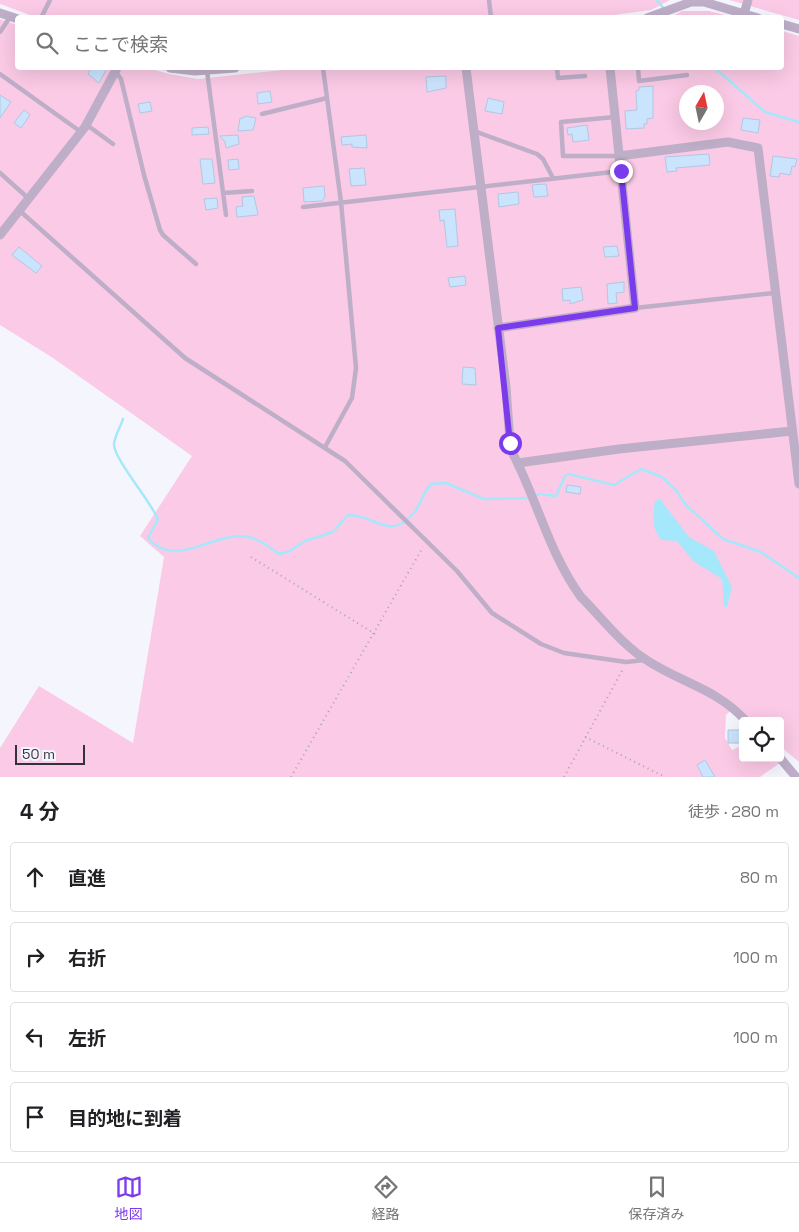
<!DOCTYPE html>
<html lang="ja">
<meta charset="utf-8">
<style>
body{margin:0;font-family:"Space Grotesk","Noto Sans JP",sans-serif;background:#f2f2f2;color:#202124}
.controls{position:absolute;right:15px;bottom:15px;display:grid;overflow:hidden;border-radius:5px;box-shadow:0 5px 20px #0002}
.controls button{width:45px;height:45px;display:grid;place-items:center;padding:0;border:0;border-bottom:1px solid #e0e0e0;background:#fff;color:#202124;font:25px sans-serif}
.compass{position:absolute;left:679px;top:85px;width:45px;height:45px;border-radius:50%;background:#fff;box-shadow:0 5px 20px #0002;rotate:9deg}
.scale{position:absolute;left:15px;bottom:12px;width:70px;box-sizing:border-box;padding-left:5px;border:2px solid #31323e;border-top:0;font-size:14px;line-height:18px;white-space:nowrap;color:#31323e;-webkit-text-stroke:4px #f5f6fd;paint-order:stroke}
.stop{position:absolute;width:15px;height:15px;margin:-11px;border:4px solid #7c3aed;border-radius:50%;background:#fff}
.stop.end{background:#7c3aed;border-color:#fff;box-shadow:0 1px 5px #0008}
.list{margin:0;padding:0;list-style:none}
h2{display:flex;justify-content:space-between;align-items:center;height:65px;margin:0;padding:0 20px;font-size:21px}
h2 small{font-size:16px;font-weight:400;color:#757577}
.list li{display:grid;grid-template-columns:32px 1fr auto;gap:15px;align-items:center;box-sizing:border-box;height:70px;margin:0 10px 10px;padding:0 10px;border:1px solid #e0e0e0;border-radius:5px}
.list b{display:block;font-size:19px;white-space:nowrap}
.list em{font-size:16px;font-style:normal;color:#757577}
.icon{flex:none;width:28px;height:28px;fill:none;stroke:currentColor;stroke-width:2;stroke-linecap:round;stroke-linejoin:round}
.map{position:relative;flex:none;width:799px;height:777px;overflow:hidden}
.search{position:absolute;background:#fff;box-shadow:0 5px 20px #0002;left:15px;right:15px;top:15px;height:55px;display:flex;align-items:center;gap:12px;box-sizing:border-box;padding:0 18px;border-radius:5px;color:#757577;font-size:19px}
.sheet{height:385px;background:#fff}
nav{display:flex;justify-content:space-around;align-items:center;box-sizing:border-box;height:70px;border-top:1px solid #e0e0e0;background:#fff;font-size:14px;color:#757577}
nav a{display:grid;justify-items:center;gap:2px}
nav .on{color:#7c3aed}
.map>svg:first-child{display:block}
.green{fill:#fbcae6;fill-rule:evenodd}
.water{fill:#a5e8fb}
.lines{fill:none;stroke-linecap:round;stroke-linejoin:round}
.stream{stroke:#a5e8fb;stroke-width:2.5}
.building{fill:#cbe4fe;stroke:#b0c8e1}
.path{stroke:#a5a6af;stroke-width:2;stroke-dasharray:1 4;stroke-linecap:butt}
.service{stroke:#beaec8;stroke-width:4.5}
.minor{stroke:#beaec8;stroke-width:9}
.route{stroke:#7c3aed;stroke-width:6}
</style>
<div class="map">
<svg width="799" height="777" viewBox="0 0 799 777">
<rect width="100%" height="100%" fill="#f5f6fd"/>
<path class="green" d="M 0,0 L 670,0 L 651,10 L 592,18 L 38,18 L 0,4 Z
M 729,0 L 799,0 L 799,20 Z
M 682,11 L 709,11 L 733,17 L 671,17 Z
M 0,19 L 17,25 L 18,68 L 148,68 L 169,74 L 198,79 L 302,68 L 782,68 L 782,31 L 799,36 L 799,762 L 780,746 L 780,721 L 752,721 L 736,706 L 726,715 L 725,738 L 732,750 L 743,745 L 743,758 L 776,758 L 780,763 L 760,777 L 0,777 L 0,748 L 39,686 L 133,743 L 164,557 L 140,536 L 192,456 L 53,358 L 0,325 ZM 686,92 L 716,92 L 716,122 L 686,122 Z"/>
<path class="water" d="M 660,499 L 689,537 L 714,551 L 732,587 L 727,607 L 724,606 L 722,579 L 693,561 L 677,541 L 661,540 C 651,526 653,516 655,501 Z"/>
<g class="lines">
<path class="stream" d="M 657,0 L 664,9
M 715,68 L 765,112 L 799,122
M 123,419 C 121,426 114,437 114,445 C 115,460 149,499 158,519 L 148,538 C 176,571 215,530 248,537 C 259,539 270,547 279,554 L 290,551 L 305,541 L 333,532 L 348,515 C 376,515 389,541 413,514 C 421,505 422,493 431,484 L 446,483 L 484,499 L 529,498
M 534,496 L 540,494 L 556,496 L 565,476 L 568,474 L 614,485 L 641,469 L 662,477 L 676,490 L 685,504 L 723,539 L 761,552 L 799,578"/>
</g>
<path class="building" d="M 91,68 L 107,68 L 99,83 L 88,74 Z
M 446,76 L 446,88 L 427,92 L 426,77 Z
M 653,86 L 653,118 L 647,119 L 647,124 L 644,124 L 644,128 L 626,129 L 625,111 L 637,110 L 636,91 L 639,90 L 639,87 Z
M 270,91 L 272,102 L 258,104 L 257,93 Z
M 0,95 L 11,102 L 0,118 Z
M 488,98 L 504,102 L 502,114 L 485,111 Z
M 150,102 L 152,111 L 140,113 L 138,104 Z
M 24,110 L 30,115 L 21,128 L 14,123 Z
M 245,116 L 256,118 L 253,130 L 238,131 L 240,118 L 244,118 Z
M 743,118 L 760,120 L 758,133 L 741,130 Z
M 587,125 L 589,140 L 573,142 L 572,134 L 568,135 L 567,128 Z
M 208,127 L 209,134 L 192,135 L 192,128 Z
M 238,135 L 239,144 L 226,148 L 225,142 L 220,136 Z
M 366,135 L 367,148 L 352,147 L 352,144 L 342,145 L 341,137 Z
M 709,154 L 710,165 L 676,168 L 677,171 L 667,172 L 665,157 Z
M 773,156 L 797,159 L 795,167 L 792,166 L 790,175 L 780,173 L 779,177 L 770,176 Z
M 200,159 L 212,159 L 215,183 L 203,184 Z
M 238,159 L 239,169 L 229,170 L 228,160 Z
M 364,168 L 366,185 L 351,186 L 349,169 Z
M 546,184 L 548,196 L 534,197 L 532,185 Z
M 324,186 L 325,197 L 322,201 L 304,202 L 303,188 Z
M 518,192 L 519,204 L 499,207 L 498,194 Z
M 254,196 L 258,215 L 237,217 L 236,207 L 243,206 L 242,197 Z
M 217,198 L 218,208 L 206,210 L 204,199 Z
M 455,209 L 458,246 L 447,247 L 444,220 L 440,221 L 439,210 Z
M 617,246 L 619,256 L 605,257 L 603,247 Z
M 19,247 L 42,266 L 36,273 L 12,255 Z
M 465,276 L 466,285 L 450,287 L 448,278 Z
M 624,282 L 624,292 L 616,293 L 617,303 L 608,304 L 607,284 Z
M 581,287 L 583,300 L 570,304 L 570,300 L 563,301 L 562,289 Z
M 463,367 L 475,368 L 476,385 L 462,384 Z
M 567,485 L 581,487 L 580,494 L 566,492 Z
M 728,730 L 743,730 L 743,743 L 728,743 Z
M 705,760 L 715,777 L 703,777 L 697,765 Z"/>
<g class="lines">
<path class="path" d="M 251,557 L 375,634
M 585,737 L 665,777
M 291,777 L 423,547
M 564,777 L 623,669"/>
<path class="service" d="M 489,0 L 491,18
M 41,18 L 50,0
M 0,32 L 10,17
M 323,68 L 341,202 L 356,368 L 352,398 L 325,447
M 557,68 L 558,78 L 585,76
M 638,68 L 639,81 L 687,75
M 207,71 L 226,215
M 116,72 L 121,79 L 144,175 L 160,230 L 163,235 L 196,264
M 0,74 L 81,132
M 262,114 L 327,98
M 615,117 L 561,122 L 563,156 L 618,156
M 87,125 L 113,144
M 474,131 L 537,154 L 543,159 L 553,178
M 0,173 L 28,198
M 223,193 L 252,191
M 303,207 L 621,171
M 20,211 L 185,358 L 345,461 L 457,571 L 492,613 L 541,644 L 564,653 L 626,662 L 644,660
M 635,308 L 774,293"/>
<path class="minor" d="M 0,13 L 18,19
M 744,14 L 748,0
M 647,18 L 691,2 L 704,2 L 758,18
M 782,24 L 799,29
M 170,68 L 195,71 L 235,68
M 466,68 L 506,387 L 510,443 L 513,454 C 537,500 550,555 581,597 C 602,618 622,645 648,661 C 682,683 717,689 746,721
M 619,156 L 728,142 L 758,148 L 799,484
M 0,235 L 85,127 L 117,68
M 498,328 L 635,308 L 610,68
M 518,463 L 619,449 L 792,431
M 780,758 L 796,777"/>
</g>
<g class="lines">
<path class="route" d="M 510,443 L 498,328 L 635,308 L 621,171"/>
</g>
</svg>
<div class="controls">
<button><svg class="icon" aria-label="locate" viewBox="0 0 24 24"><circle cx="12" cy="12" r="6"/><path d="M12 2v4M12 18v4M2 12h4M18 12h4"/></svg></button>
</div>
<svg class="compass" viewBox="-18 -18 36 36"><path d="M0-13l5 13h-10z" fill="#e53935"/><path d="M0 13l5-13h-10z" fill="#757577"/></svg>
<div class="scale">50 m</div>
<div class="stop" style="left:510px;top:443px"></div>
<div class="stop end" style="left:621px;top:171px"></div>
<div class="search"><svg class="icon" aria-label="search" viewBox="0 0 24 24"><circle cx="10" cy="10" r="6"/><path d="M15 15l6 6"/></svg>ここで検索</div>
</div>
<section class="sheet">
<h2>4 分<small>徒歩 · 280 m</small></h2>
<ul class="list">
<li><svg class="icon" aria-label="ahead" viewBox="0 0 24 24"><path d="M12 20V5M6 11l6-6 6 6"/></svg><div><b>直進</b></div><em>80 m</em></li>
<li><svg class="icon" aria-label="right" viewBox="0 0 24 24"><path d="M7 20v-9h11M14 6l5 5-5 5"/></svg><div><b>右折</b></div><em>100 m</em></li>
<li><svg class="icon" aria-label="left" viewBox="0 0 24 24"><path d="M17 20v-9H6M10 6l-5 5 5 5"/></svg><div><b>左折</b></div><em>100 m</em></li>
<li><svg class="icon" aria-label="arrive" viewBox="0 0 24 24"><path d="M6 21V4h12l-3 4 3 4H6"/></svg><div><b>目的地に到着</b></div></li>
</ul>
</section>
<nav>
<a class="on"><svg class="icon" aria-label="map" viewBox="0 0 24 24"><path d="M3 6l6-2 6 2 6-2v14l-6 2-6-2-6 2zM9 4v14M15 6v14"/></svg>地図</a>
<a><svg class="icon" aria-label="directions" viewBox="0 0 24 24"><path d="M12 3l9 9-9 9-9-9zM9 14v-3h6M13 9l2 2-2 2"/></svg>経路</a>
<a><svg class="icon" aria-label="saved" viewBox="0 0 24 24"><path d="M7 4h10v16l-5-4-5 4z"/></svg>保存済み</a>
</nav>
